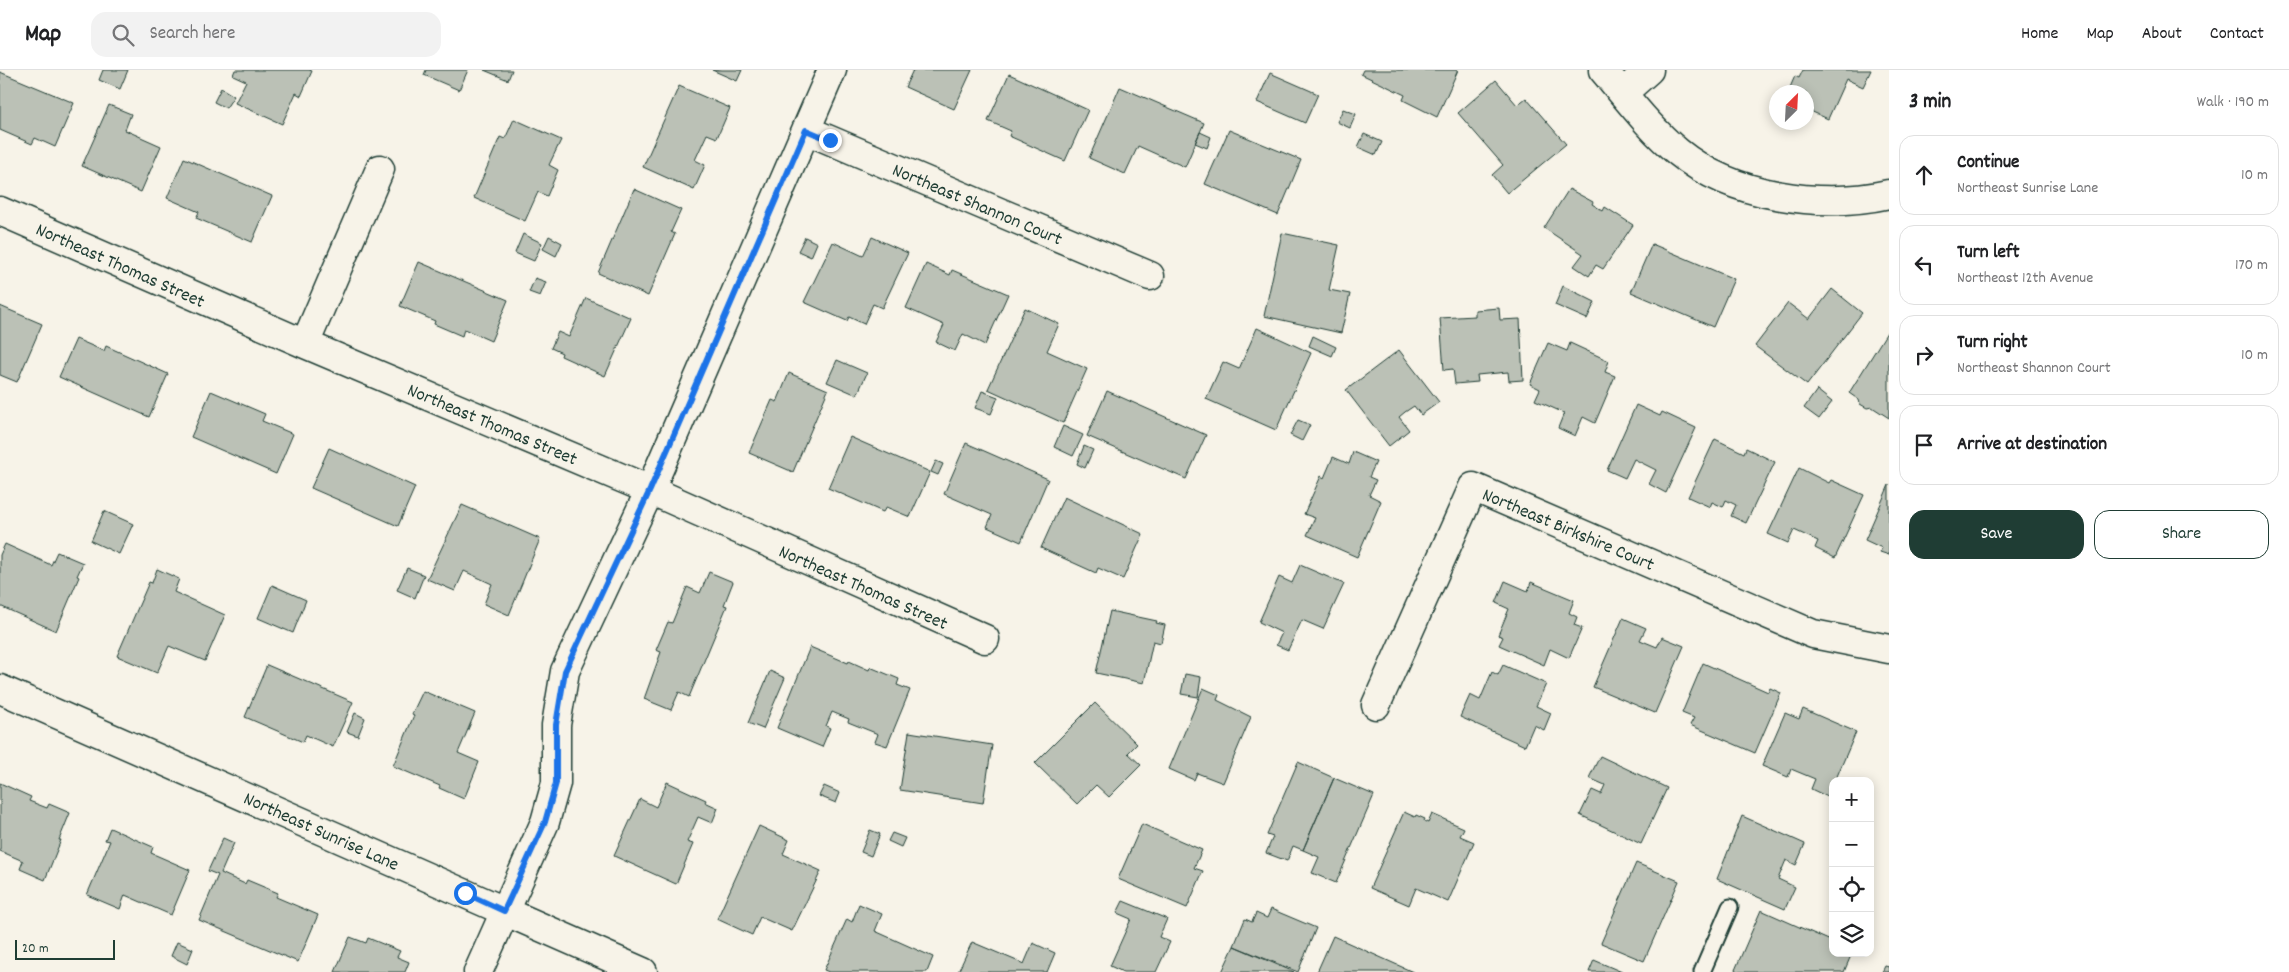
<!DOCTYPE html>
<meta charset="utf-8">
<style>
body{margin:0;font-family:Dekko,sans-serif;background:#f2f2f2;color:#202124}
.controls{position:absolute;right:15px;bottom:15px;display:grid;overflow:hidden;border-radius:10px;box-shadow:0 2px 12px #0003}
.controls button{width:45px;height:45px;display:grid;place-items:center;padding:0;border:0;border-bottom:1px solid #e0e0e0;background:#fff;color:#202124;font:25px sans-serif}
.compass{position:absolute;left:1769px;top:15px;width:45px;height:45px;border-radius:50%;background:#fff;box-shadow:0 2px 12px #0003;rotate:24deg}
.scale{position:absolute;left:15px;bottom:12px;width:100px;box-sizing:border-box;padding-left:5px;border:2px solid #1f3d34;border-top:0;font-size:14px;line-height:18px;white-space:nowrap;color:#1f3d34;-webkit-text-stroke:4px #f7f3e8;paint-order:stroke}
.stop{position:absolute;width:15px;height:15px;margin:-11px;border:4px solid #1a73e8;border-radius:50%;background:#fff}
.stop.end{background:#1a73e8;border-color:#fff;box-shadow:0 1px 5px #0008}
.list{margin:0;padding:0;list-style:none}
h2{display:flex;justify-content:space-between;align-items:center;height:65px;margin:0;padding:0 20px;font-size:21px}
h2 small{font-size:16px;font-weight:400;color:#757577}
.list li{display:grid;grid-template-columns:32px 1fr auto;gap:15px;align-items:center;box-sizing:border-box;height:80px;margin:0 10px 10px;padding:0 10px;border:1px solid #e0e0e0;border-radius:15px}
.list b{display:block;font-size:19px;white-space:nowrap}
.list p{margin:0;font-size:16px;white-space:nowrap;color:#757577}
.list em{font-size:16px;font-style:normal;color:#757577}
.actions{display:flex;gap:10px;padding:15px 20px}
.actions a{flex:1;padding:11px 0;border:1px solid #1f3d34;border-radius:15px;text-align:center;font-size:18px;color:#1f3d34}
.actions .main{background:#1f3d34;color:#fff}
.icon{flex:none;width:28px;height:28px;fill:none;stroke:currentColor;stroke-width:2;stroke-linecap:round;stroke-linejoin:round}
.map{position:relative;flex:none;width:1889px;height:902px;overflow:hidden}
header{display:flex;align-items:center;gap:30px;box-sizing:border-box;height:70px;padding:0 25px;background:#fff;border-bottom:1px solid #e0e0e0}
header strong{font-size:24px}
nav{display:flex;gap:28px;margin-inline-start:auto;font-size:18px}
.search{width:350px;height:45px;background:#f2f2f2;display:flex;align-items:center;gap:12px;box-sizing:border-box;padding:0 18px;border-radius:15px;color:#757577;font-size:19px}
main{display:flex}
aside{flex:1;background:#fff}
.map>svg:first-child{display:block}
.building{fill:#bbc1b6;stroke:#1f3d34}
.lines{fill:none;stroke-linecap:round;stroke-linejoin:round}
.service-casing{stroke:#1f3d34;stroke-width:19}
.minor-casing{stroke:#1f3d34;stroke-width:31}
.tertiary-casing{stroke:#1f3d34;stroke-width:31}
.service{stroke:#f7f3e8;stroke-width:15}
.minor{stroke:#f7f3e8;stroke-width:28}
.tertiary{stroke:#f7f3e8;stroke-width:28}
.route{stroke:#1a73e8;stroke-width:6}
.labels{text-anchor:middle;stroke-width:4;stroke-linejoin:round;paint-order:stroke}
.street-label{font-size:19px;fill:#1f3d34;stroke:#f7f3e8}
</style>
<header>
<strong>Map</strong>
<div class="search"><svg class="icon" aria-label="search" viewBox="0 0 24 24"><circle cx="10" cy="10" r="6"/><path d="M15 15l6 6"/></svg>Search here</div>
<nav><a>Home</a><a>Map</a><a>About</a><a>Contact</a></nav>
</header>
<main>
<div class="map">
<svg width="1889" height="902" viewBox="0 0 1889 902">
<rect width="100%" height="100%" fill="#f7f3e8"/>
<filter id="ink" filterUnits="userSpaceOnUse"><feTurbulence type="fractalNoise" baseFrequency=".02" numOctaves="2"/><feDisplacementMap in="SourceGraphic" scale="10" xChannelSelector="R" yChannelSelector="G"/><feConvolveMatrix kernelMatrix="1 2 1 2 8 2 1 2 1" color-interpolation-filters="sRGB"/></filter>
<g filter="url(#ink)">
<path class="building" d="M 103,0 L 128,0 L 120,19 L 99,10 Z
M 235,0 L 309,0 L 312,1 L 301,26 L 296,23 L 282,54 L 235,33 L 246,11 L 233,5 Z
M 426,0 L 468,0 L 459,20 L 424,5 Z
M 484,0 L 512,0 L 508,10 Z
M 712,0 L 742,0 L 737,11 Z
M 913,0 L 972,0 L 954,39 L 905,17 Z
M 1363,0 L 1458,0 L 1437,47 L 1403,30 L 1405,25 L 1361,4 Z
M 1803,0 L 1871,0 L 1863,17 L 1846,9 L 1828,49 L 1806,39 L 1806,22 L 1788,22 L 1795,6 L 1799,8 Z
M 0,2 L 74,33 L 55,77 L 35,68 L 32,74 L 0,60 Z
M 1270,3 L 1318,24 L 1305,53 L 1257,32 Z
M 1009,4 L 1088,40 L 1065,91 L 1009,66 L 1011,61 L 988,51 Z
M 1496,10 L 1517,35 L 1526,28 L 1566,74 L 1507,123 L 1492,105 L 1503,95 L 1458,43 Z
M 679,16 L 730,38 L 717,68 L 707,64 L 695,90 L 705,95 L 694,120 L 643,97 Z
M 1120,17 L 1204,53 L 1185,97 L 1138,76 L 1125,104 L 1089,88 Z
M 221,18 L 234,26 L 226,38 L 214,32 Z
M 109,35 L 131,44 L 125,60 L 161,76 L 141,122 L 82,96 Z
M 1343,39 L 1356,44 L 1350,58 L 1337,52 Z
M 514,49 L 561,70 L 549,95 L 558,100 L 547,126 L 538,122 L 525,151 L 474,128 L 500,67 L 505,69 Z
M 1229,60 L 1301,90 L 1278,145 L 1205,114 Z
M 1200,62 L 1211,67 L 1207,78 L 1195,73 Z
M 1364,64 L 1382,72 L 1376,85 L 1358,77 Z
M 184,88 L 272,126 L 252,172 L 196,148 L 199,142 L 167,128 Z
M 634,119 L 681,140 L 671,162 L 675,164 L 648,226 L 598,203 Z
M 1569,119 L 1593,132 L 1592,134 L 1603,141 L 1605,137 L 1633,155 L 1603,199 L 1596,195 L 1589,206 L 1574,196 L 1583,184 L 1544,158 Z
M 1282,163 L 1339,175 L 1329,220 L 1350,224 L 1341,263 L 1264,246 Z
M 523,164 L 542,173 L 534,191 L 515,183 Z
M 549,166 L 562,173 L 556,186 L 543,179 Z
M 805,167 L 817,173 L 811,187 L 798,181 Z
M 872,167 L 908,183 L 882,238 L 873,234 L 864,254 L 849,247 L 847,251 L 804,232 L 833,172 L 863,186 Z
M 1652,174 L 1734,209 L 1713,257 L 1631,222 Z
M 419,192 L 508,230 L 491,271 L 464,259 L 462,266 L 434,254 L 435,251 L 400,236 Z
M 926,194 L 950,205 L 952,200 L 1008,224 L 985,275 L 963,264 L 955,281 L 936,272 L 944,255 L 906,238 Z
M 535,208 L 546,212 L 540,226 L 529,222 Z
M 1563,216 L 1595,232 L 1587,249 L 1555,235 Z
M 1832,219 L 1862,243 L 1807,315 L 1755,276 L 1788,233 L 1809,249 Z
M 586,228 L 631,248 L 605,306 L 561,286 L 562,283 L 551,278 L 558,262 L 569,267 Z
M 0,236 L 42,254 L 17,312 L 0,305 Z
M 1025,238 L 1059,254 L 1047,281 L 1087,299 L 1063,353 L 988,319 Z
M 1499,238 L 1500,250 L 1520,249 L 1523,310 L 1509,311 L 1508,302 L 1477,305 L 1478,312 L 1455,314 L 1453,299 L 1444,300 L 1440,248 L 1475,246 L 1475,240 Z
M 1257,258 L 1311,283 L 1276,360 L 1206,329 L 1223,292 L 1239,299 Z
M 1889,259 L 1889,348 L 1872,337 L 1867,338 L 1860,334 L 1859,330 L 1849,323 Z
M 1313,266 L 1336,277 L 1332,286 L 1309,276 Z
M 76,269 L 104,281 L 106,276 L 168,304 L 149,347 L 59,307 Z
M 1548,273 L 1567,281 L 1570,273 L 1609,291 L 1605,302 L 1615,306 L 1595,353 L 1583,347 L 1575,366 L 1558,358 L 1564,343 L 1535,330 L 1540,319 L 1530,314 Z
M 1399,280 L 1439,332 L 1421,345 L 1414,336 L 1405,342 L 1399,347 L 1409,360 L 1389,376 L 1346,320 Z
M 837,290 L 867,303 L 857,325 L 827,312 Z
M 789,303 L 828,320 L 793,402 L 749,383 L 772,330 L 777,332 Z
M 1817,320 L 1832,332 L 1819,349 L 1804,338 Z
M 211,321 L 265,344 L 262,351 L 293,364 L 276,404 L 191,367 Z
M 982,321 L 998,327 L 991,344 L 975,338 Z
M 1107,321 L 1206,365 L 1186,409 L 1087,366 Z
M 1636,335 L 1660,346 L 1662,342 L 1696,358 L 1666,423 L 1649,414 L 1656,400 L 1634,389 L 1625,408 L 1607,400 Z
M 1298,350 L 1310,355 L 1302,371 L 1290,365 Z
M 1063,356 L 1083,365 L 1073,386 L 1054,377 Z
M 850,367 L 930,402 L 910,447 L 886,437 L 883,442 L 828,418 Z
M 1715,369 L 1744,383 L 1746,378 L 1775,392 L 1746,453 L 1731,446 L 1736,435 L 1726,430 L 1723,437 L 1712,432 L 1710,437 L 1688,427 Z
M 966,373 L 1048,409 L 1021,472 L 987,457 L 992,445 L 944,424 Z
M 1084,376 L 1093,380 L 1085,398 L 1077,394 Z
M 329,378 L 415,417 L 398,456 L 311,418 Z
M 1353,382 L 1376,392 L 1369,407 L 1376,410 L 1369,425 L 1381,431 L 1357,487 L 1307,465 L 1315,448 L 1304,444 L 1321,406 L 1324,408 L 1333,387 L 1349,394 Z
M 936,391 L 943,394 L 938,405 L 931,402 Z
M 1799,398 L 1829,413 L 1831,410 L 1864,425 L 1835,488 L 1815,478 L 1818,471 L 1794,460 L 1788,473 L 1768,464 Z
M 1889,415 L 1889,485 L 1880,482 L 1882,478 L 1865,470 Z
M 1064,427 L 1143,464 L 1123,509 L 1098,498 L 1096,503 L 1041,478 Z
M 462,435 L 540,469 L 509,545 L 484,534 L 492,514 L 464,501 L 455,521 L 427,509 Z
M 104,441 L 133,454 L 119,484 L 91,471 Z
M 5,474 L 51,495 L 57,482 L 83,493 L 77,506 L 79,507 L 56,561 L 0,536 L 0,485 Z
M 1300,495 L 1344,514 L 1323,559 L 1302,550 L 1288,580 L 1276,575 L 1282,563 L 1259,552 L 1279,507 L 1292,513 Z
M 407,498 L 424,505 L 415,528 L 397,520 Z
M 157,499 L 179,509 L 174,522 L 225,545 L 205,591 L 169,576 L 157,603 L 117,586 L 149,512 L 152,513 Z
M 709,502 L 733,512 L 724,535 L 727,536 L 689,627 L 679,622 L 671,640 L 644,629 L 661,582 L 656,580 L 668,552 L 672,553 L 687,517 L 700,523 Z
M 1505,511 L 1528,521 L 1531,512 L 1574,530 L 1569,543 L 1577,547 L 1574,555 L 1582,558 L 1569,588 L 1550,579 L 1544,595 L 1499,575 L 1503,567 L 1498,565 L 1509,539 L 1496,533 Z
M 272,515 L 306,530 L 293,563 L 258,548 Z
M 1110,541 L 1157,551 L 1156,553 L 1165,555 L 1161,573 L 1153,571 L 1144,613 L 1096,603 Z
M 1623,548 L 1646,558 L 1640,570 L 1657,577 L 1662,567 L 1684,576 L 1655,643 L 1593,617 Z
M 810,577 L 848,593 L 849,591 L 869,600 L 870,597 L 899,609 L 897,615 L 910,620 L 887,676 L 875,672 L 878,664 L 848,652 L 849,649 L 832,642 L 826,656 L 830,658 L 822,677 L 777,658 Z
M 1703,593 L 1768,622 L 1770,618 L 1781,623 L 1755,683 L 1690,655 L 1694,648 L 1682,643 Z
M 267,595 L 353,632 L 333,677 L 306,665 L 303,672 L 245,647 Z
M 1503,595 L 1546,614 L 1536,636 L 1551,643 L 1544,660 L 1534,655 L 1525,676 L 1460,647 L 1470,625 L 1480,630 L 1492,602 L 1498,605 Z
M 770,601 L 785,608 L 763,659 L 748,653 Z
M 1185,604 L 1201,607 L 1198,627 L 1181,624 Z
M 1203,618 L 1219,625 L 1217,630 L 1251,647 L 1223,713 L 1197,703 L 1194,710 L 1169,699 Z
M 423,621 L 475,643 L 458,683 L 479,692 L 464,729 L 439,718 L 440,716 L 393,696 L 414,645 L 412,644 Z
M 1095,633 L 1137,674 L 1128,683 L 1141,695 L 1109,727 L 1096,715 L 1077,734 L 1035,693 Z
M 1803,639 L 1856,662 L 1835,711 L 1833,711 L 1828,727 L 1811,719 L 1815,709 L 1791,699 L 1788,707 L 1762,696 L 1785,643 L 1799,649 Z
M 355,643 L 365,648 L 358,666 L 347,662 Z
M 909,662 L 992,675 L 983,733 L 900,720 Z
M 1600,686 L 1667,718 L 1641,774 L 1580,745 L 1592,720 L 1601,724 L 1605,715 L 1589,708 Z
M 1298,692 L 1334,708 L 1303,780 L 1293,776 L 1287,791 L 1266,783 L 1273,767 L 1267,765 Z
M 1334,708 L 1374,725 L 1336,813 L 1312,803 L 1319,787 L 1303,780 Z
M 667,712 L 706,730 L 705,732 L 718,738 L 712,753 L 698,747 L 687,772 L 693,774 L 676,814 L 614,786 L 640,729 L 656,737 Z
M 0,713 L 31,727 L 29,731 L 47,738 L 49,734 L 70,743 L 59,770 L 61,770 L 45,810 L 20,799 L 23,791 L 0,781 Z
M 824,716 L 840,723 L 836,733 L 819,726 Z
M 1404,742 L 1415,747 L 1416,745 L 1425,749 L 1424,751 L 1428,753 L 1432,744 L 1464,758 L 1460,766 L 1474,772 L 1448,832 L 1416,818 L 1409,835 L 1370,818 Z
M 1742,746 L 1805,774 L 1796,795 L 1786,790 L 1778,809 L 1795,817 L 1785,839 L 1717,809 Z
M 1142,754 L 1202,780 L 1194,798 L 1203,801 L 1187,838 L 1118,809 Z
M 759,756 L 789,770 L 783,784 L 821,801 L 792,861 L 760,847 L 752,865 L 717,849 Z
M 110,758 L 153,777 L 151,783 L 190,800 L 171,845 L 125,825 L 120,839 L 87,825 L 110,771 L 105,770 Z
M 870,760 L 880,764 L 871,786 L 861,782 Z
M 892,763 L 905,768 L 901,777 L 888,771 Z
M 223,768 L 234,773 L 221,803 L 245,814 L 247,810 L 278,823 L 276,827 L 318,845 L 298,892 L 199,850 L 218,805 L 208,801 Z
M 1636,793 L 1679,811 L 1644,891 L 1601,873 Z
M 1123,831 L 1167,849 L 1159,867 L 1170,872 L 1156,902 L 1123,902 L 1110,896 L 1131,849 L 1117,843 Z
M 859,834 L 882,844 L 875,861 L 933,887 L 927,902 L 829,902 L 824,900 L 847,849 L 852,852 Z
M 1271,839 L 1316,858 L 1298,902 L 1234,876 L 1245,849 L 1252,852 L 1256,843 L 1267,848 Z
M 1761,840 L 1833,872 L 1833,883 L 1852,883 L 1844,902 L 1739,902 L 1735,900 Z
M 1333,866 L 1413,902 L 1317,902 Z
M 350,867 L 366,873 L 368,868 L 400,881 L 397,887 L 409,892 L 405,902 L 335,902 Z
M 177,872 L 193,879 L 187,894 L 171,886 Z
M 972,872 L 1024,894 L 1033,873 L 1055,883 L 1047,902 L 958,902 Z
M 1234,876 L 1294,902 L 1222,902 Z
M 1594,890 L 1622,902 L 1589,902 Z
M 1885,896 L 1889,897 L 1889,902 L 1882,902 Z"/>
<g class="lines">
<defs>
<path id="service" d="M 1702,902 L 1730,837"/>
<path id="minor" d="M 1603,0 C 1627,28 1649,58 1678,82 C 1733,127 1821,139 1889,124
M 1623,23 L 1649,0
M 806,60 L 1150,206
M 0,141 L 305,274 L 650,420 L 985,569
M 305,274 L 380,99
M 1376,635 L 1473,417 L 1813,564 L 1889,579
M 478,902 L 545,752 L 556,713 L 556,655 L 565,601 L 650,420 L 832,0"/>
<path id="tertiary" d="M 0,619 L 643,902"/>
</defs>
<use href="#service" class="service-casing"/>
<use href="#minor" class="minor-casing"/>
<use href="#tertiary" class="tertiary-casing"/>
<use href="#service" class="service"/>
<use href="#minor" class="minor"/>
<use href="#tertiary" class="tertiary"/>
</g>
</g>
<g class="lines" filter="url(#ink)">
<path class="route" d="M 465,823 L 504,841 L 545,752 L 556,713 L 556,655 L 565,601 L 650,420 L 806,60 L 830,70"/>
</g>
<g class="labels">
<g class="street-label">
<text transform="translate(978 133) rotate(23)" y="7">Northeast Shannon Court</text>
<text transform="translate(121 194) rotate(24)" y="7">Northeast Thomas Street</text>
<text transform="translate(493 353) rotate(23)" y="7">Northeast Thomas Street</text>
<text transform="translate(1569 458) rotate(23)" y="7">Northeast Birkshire Court</text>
<text transform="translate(864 516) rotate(24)" y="7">Northeast Thomas Street</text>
<text transform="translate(322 760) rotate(24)" y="7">Northeast Sunrise Lane</text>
</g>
</g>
</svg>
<div class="controls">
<button>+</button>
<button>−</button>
<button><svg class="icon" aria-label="locate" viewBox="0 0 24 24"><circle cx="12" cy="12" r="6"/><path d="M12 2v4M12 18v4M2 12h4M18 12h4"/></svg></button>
<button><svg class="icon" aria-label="layers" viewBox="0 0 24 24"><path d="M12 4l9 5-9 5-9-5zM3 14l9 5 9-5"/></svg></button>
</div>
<svg class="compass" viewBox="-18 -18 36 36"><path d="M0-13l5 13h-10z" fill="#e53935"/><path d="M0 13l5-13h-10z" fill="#757577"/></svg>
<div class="scale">20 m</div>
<div class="stop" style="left:465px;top:823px"></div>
<div class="stop end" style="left:830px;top:70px"></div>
</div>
<aside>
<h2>3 min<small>Walk · 190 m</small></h2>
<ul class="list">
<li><svg class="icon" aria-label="ahead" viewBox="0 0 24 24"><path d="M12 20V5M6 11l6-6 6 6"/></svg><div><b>Continue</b><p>Northeast Sunrise Lane</p></div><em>10 m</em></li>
<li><svg class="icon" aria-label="left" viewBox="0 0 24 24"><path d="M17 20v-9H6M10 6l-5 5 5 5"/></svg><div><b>Turn left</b><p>Northeast 12th Avenue</p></div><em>170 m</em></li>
<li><svg class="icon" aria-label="right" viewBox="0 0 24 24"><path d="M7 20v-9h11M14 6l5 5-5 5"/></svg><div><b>Turn right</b><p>Northeast Shannon Court</p></div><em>10 m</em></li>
<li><svg class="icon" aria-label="arrive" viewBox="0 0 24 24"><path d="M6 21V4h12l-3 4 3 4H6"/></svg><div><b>Arrive at destination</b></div></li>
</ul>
<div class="actions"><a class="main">Save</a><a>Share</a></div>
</aside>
</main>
